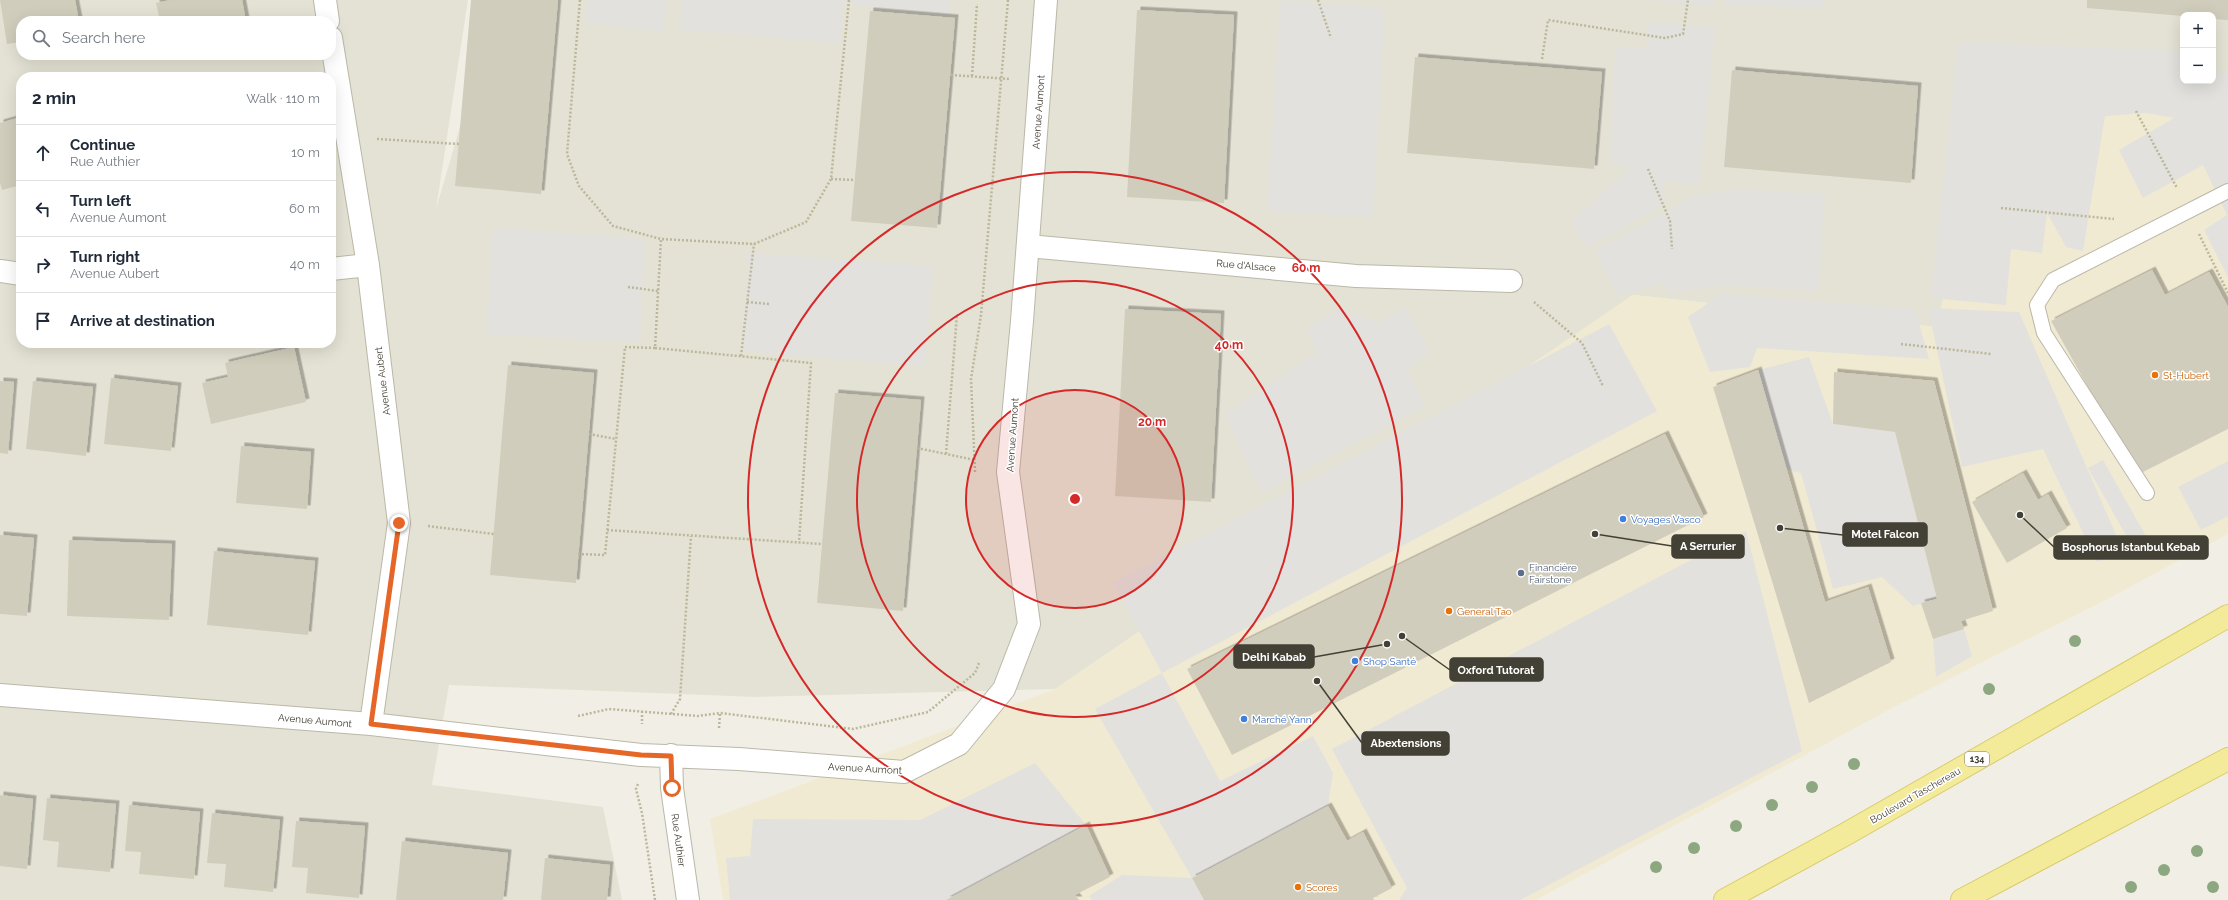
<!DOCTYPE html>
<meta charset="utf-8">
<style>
body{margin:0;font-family:Raleway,sans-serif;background:#f2f2f3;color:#1f2937}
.controls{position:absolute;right:12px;top:12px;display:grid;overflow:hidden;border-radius:8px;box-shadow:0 4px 16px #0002}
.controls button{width:36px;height:36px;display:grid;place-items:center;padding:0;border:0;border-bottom:1px solid #e0e1e3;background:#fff;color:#1f2937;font:20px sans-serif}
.stop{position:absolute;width:12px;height:12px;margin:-9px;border:3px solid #e66627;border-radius:50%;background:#fff}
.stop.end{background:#e66627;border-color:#fff;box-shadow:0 1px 4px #0008}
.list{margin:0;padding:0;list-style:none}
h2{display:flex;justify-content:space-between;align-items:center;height:52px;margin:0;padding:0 16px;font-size:17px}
h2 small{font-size:13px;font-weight:400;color:#747a83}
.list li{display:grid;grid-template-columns:26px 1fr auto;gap:12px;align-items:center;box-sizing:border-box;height:56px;padding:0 16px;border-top:1px solid #e0e1e3}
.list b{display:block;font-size:15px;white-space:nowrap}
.list p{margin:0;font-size:13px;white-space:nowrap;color:#747a83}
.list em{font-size:13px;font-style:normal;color:#747a83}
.icon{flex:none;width:22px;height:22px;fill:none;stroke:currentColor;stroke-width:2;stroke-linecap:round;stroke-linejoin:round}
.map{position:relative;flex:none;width:2228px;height:900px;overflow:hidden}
.search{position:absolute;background:#fff;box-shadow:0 4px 16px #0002;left:16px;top:16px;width:320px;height:44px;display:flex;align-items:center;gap:10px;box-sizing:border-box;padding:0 14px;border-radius:16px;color:#747a83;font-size:15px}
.panel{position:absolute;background:#fff;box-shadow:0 4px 16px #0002;left:16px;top:72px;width:320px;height:276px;border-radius:16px}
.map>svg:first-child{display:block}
.residential{fill:#e4e2d4;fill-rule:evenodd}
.commercial{fill:#f1ead2}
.parking{fill:#e2e1dd}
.building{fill:#d1cdbc;filter:url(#shadow)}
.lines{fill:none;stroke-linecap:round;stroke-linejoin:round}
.service-casing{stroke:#bbb8a9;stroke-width:16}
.minor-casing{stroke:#bbb8a9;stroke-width:24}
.primary-casing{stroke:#d8cb6c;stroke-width:24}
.path{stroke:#bcb69b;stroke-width:2.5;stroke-dasharray:2 2;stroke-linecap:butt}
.service{stroke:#fff;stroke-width:14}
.minor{stroke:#fff;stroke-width:22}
.primary{stroke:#f4eb9a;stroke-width:22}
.tree{fill:#8da880}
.route{stroke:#e66627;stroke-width:5}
.ring{fill:none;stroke:#d62828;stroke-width:2}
.food-dot{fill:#e8710a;stroke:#fff;stroke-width:1.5}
.shop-dot{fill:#3f7fe0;stroke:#fff;stroke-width:1.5}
.service-dot{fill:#5c6f8a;stroke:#fff;stroke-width:1.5}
.labels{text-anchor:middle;stroke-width:3;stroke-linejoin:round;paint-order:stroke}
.shield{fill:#fff;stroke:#7b7972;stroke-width:1}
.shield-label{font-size:9px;font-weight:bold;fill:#434035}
.street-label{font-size:10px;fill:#434035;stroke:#fff}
.food-label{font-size:10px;fill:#c56008;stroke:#fff;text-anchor:start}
.shop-label{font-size:10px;fill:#366cbe;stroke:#fff;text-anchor:start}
.service-label{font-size:10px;fill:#4e5e75;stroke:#fff;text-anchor:start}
.centre{fill:#d62828;stroke:#fff;stroke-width:2}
.ring-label{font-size:12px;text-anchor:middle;font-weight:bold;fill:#d62828;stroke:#fff;stroke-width:3;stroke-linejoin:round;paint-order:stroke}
.leader{fill:none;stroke:#434035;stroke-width:1.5}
.callout-dot{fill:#434035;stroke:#fff;stroke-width:1.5}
.callout{fill:#434035;stroke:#434035;stroke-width:1.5}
.callout-label{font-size:11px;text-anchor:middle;font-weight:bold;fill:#fff}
</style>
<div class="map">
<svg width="2228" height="900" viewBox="0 0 2228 900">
<defs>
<filter id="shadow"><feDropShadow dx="3.5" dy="-3.5" stdDeviation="0" flood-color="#0004"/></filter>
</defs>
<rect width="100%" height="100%" fill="#f1efe5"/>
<path class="residential" d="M 0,0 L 468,0 L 436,209 L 497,0 L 2228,0 L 2228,80 L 2213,79 L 2213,15 L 2183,15 L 2183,79 L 1938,327 L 1633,295 L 1055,689 L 756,697 L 449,685 L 432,785 L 603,807 L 622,900 L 0,900 ZM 21,21 L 331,21 L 331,55 L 21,55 ZM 21,77 L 331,77 L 331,343 L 21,343 Z"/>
<path class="commercial" d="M 1978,73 L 2183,81 L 2228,80 L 2228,534 L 2117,594 L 1896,706 L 1536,900 L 723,900 L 710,819 L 1055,689 L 1633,295 L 1938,327 Z"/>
<path class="parking" d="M 587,0 L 666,0 L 663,32 L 584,22 Z
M 682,0 L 951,0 L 949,15 L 841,3 L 841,43 L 679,30 Z
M 1280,0 L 1385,9 L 1373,217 L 1267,211 Z
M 1646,0 L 1713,0 L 1712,6 Z
M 1725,0 L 1825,0 L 1824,8 L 1725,5 Z
M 1648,22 L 1715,28 L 1699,186 L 1663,180 L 1665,204 L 1586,248 L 1571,220 L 1631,168 L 1610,162 L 1615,48 L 1647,48 Z
M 1958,42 L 2183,51 L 2183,81 L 2213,81 L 2213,72 L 2228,73 L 2228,277 L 2204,230 L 2227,215 L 2203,165 L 2143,198 L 2119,150 L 2174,118 L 2146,113 L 2105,116 L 2083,251 L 2066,247 L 2047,213 L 2042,253 L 2011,249 L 2006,305 L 1931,298 Z
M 1742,189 L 1825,194 L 1818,291 L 1726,285 L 1670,293 L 1662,283 L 1618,296 L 1595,251 L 1694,196 Z
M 493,228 L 645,239 L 640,342 L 486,334 Z
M 748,253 L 933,266 L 924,366 L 742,351 Z
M 1721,294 L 1915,309 L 1929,359 L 1757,348 L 1750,367 L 1710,372 L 1688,317 Z
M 1341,308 L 1377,323 L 1406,308 L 1430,351 L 1407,370 L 1425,406 L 1261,493 L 1225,414 L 1318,352 L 1306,328 Z
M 1928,308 L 2019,312 L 2124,553 L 2097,562 L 2043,449 L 1962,467 Z
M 1609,324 L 1657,411 L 1162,673 L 1220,781 L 1313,736 L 1333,773 L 1328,806 L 1192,878 L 1204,900 L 1092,900 L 1089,896 L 1122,875 L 1192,878 L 1095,709 L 1162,673 L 1113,583 Z
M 1809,357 L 1833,424 L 1895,432 L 1937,599 L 1913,606 L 1882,577 L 1833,589 L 1801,473 L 1786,469 L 1758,370 Z
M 2103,460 L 2155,552 L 2140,560 L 2088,468 Z
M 2228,461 L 2228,516 L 2201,530 L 2178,487 Z
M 1746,531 L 1802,751 L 1520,900 L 1399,900 L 1407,888 L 1332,749 Z
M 1964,629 L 1972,656 L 1936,677 L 1933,639 Z
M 1035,763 L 1086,825 L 946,900 L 730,900 L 726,858 L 750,856 L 753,819 L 920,820 Z"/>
<path class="building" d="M 0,0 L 75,0 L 79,21 L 21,21 L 21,42 L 7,44 Z
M 170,0 L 242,0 L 246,21 L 160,21 L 156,3 Z
M 471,0 L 558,0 L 541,194 L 455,186 Z
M 2087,0 L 2228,0 L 2228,20 L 2213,19 L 2213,15 L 2183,16 L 2087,8 Z
M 1137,10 L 1234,15 L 1224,203 L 1127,197 Z
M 870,11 L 955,18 L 937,228 L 851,221 Z
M 167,55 L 180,55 L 180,56 L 168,58 Z
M 1415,57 L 1602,72 L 1594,169 L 1407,153 Z
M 1732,70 L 1918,86 L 1911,183 L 1724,167 Z
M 21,117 L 21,185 L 2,190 L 0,183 L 0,123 Z
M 2152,270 L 2165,295 L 2209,272 L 2228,307 L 2228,429 L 2137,475 L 2051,321 Z
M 1125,309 L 1221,314 L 1211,502 L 1115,496 Z
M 294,347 L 306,402 L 211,424 L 202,383 L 228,377 L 225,363 Z
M 508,365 L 594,373 L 576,583 L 490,575 Z
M 1758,370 L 1825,602 L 1868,587 L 1891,662 L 1809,703 L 1713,387 Z
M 1834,372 L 1934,381 L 1993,611 L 1961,621 L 1964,629 L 1933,639 L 1921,603 L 1937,599 L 1895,432 L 1833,424 Z
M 111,378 L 178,386 L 171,451 L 104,444 Z
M 0,381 L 14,382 L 8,454 L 0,453 Z
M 33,381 L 93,387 L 86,456 L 26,449 Z
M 835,393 L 921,400 L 903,611 L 817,603 Z
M 1665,434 L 1704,517 L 1232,755 L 1187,669 Z
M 241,446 L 311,452 L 307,509 L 236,503 Z
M 2023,473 L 2038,500 L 2048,494 L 2067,528 L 2007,563 L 1972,502 Z
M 0,535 L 34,538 L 27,616 L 0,614 Z
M 69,540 L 172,544 L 169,620 L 67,616 Z
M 214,551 L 315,561 L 308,635 L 207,625 Z
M 0,795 L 33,799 L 27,869 L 0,866 Z
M 47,798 L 116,804 L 110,872 L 57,867 L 59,842 L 43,840 Z
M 129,805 L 200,812 L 194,879 L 139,874 L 141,852 L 125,851 Z
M 1328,806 L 1347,841 L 1363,832 L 1392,888 L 1373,898 L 1374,900 L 1204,900 L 1192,878 Z
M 212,813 L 280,820 L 273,892 L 224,887 L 226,864 L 207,863 Z
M 296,821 L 365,826 L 359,898 L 306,893 L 308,868 L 292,867 Z
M 1086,825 L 1110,877 L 1075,895 L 1079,900 L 946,900 Z
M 402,841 L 508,853 L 503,900 L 396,900 Z
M 545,858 L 610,865 L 607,900 L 541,900 Z"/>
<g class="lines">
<defs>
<path id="service" d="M 2147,493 L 2044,333 L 2037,305 L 2053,280 L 2228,191"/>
<path id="minor" d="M 325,0 L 328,21
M 331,38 L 368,265 L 399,523 L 371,724
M 1028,246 L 1356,276 L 1511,281
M 331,269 L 368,265
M 0,271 L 21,274
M 0,695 L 371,724 L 641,755 L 739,759 L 904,772 L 959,744 L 1004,689 L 1029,624 L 1008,472 L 1022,321 L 1046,0
M 671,755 L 672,788 L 688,900"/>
<path id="primary" d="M 1725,900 L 1846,834 L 2228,616
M 1962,900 L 2228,759"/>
</defs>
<use href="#service" class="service-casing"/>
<use href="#minor" class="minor-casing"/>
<use href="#primary" class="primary-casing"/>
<path class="path" d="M 580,0 L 567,154 L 579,186 L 613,226 L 661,239 L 754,244 L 806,222 L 831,179 L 849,0
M 1318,0 L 1331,38
M 1542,59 L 1548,20 L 1665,38 L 1683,34 L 1688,0
M 951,75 L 1010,79
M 972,76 L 977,4
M 2136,111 L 2177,188
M 377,139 L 459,144
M 1648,169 L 1670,221 L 1672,249
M 831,179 L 855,180
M 2001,208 L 2114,219
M 2199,234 L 2228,293
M 628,287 L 658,291
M 747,302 L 769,304
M 1534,302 L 1582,343 L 1603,386
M 1901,344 L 1991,354
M 655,348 L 811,363 L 799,542
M 741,356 L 754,244
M 589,434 L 616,439
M 917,448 L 975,460
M 946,454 L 957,314
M 975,472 L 971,379 L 981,315 L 1008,0
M 428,526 L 494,534
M 607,530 L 822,544
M 578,554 L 605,555 L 625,347 L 655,348 L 661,239
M 642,711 L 642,724
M 671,714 L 680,699 L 691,536
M 578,716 L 609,709 L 698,716 L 720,713 L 853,729 L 928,712 L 975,673 L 979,663
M 719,728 L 720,713
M 638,784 L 636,789 L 642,813 L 655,900"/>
<use href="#service" class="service"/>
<use href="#minor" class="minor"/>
<use href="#primary" class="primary"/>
</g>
<g class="tree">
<circle cx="2075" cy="641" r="6"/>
<circle cx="1989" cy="689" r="6"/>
<circle cx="1854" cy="764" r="6"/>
<circle cx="1812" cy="787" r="6"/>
<circle cx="1772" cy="805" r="6"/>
<circle cx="1736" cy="826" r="6"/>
<circle cx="1694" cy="848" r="6"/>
<circle cx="2197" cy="851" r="6"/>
<circle cx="1656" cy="867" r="6"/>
<circle cx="2164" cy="870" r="6"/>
<circle cx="2131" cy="887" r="6"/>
<circle cx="2213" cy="887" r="6"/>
</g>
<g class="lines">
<path class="route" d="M 399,523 L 371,724 L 641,755 L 671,756 L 672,788"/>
</g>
<circle cx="1075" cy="499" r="109" fill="#d62828" fill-opacity=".12"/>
<g class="ring">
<circle cx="1075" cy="499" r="109"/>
<circle cx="1075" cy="499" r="218"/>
<circle cx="1075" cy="499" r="327"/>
</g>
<g class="food-dot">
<circle cx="2155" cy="375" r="4"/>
<circle cx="1449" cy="611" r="4"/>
<circle cx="1298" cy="887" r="4"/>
</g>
<g class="shop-dot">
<circle cx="1623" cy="519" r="4"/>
<circle cx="1355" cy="661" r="4"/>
<circle cx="1244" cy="719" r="4"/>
</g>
<circle class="service-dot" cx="1521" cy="573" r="4"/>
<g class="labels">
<rect class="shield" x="1965" y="752" width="24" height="14" rx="3"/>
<g class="shield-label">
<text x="1977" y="762">134</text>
</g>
<g class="street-label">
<text transform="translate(1038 112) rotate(-86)" y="4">Avenue Aumont</text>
<text transform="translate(1246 265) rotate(5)" y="4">Rue d'Alsace</text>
<text transform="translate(382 381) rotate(-97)" y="4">Avenue Aubert</text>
<text transform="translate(1012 435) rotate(-86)" y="4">Avenue Aumont</text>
<text transform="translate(315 720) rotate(5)" y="4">Avenue Aumont</text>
<text transform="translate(865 768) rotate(3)" y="4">Avenue Aumont</text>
<text transform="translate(1915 795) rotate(-30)" y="4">Boulevard Taschereau</text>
<text transform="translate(679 840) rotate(82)" y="4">Rue Authier</text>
</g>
<g class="food-label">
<text x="2163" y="379">St-Hubert</text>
<text x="1457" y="615">General Tao</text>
<text x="1306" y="891">Scores</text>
</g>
<g class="shop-label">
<text x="1631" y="523">Voyages Vasco</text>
<text x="1363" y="665">Shop Santé</text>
<text x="1252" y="723">Marché Yann</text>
</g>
<g class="service-label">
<text x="1529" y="571">Financière<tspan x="1529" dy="12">Fairstone</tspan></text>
</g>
</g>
<circle cx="1075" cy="499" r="6" class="centre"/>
<g class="ring-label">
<text x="1306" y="272">60 m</text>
<text x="1229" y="349">40 m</text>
<text x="1152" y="426">20 m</text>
</g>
<path class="leader" d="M1780 528L1843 535M1595 534L1672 546M2020 515L2054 547M1387 644L1314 657M1402 636L1450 670M1317 681L1362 743"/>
<g class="callout-dot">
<circle cx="1780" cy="528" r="4"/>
<circle cx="1595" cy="534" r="4"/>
<circle cx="2020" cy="515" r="4"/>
<circle cx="1387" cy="644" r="4"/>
<circle cx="1402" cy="636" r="4"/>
<circle cx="1317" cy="681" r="4"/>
</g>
<g class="callout">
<rect x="1843" y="523" width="84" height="23" rx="4"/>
<rect x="1672" y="535" width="72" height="23" rx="4"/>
<rect x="2054" y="536" width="154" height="23" rx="4"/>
<rect x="1234" y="645" width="80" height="23" rx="4"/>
<rect x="1450" y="658" width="93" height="23" rx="4"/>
<rect x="1362" y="732" width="87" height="23" rx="4"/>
</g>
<g class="callout-label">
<text x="1885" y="538">Motel Falcon</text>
<text x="1708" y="550">A Serrurier</text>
<text x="2131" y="551">Bosphorus Istanbul Kebab</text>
<text x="1274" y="661">Delhi Kabab</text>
<text x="1496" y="674">Oxford Tutorat</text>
<text x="1406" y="747">Abextensions</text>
</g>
</svg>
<div class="controls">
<button>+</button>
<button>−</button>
</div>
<div class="stop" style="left:672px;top:788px"></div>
<div class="stop end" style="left:399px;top:523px"></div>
<div class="search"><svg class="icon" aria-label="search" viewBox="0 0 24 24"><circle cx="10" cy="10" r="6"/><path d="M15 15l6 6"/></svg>Search here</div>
<section class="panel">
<h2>2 min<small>Walk · 110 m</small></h2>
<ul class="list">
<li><svg class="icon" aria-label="ahead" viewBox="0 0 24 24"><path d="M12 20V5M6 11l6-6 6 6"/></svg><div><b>Continue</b><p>Rue Authier</p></div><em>10 m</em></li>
<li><svg class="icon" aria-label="left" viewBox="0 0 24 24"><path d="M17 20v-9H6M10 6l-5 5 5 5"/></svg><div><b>Turn left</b><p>Avenue Aumont</p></div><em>60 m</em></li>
<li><svg class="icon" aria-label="right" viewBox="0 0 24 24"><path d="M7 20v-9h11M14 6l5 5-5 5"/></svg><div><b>Turn right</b><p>Avenue Aubert</p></div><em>40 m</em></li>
<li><svg class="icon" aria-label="arrive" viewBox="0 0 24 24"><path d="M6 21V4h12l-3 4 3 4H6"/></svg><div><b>Arrive at destination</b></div></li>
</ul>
</section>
</div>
